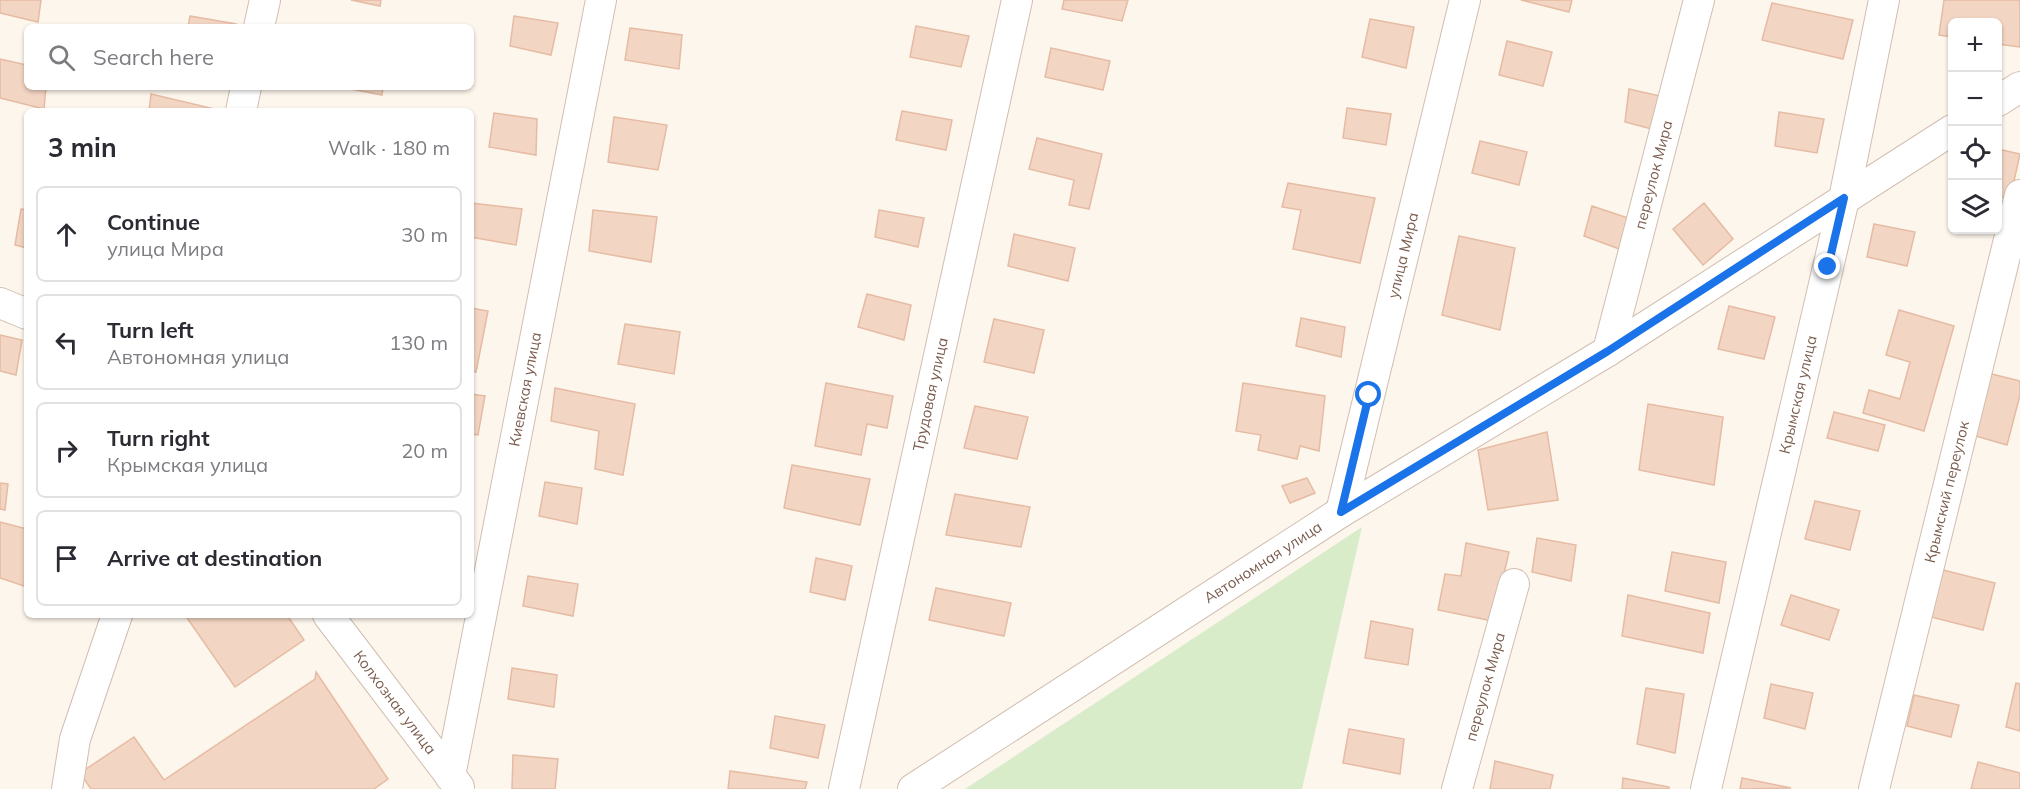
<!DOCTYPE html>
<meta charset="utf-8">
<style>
body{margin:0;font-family:Mulish,sans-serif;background:#f2f2f3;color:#2b2b33}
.controls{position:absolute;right:18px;top:18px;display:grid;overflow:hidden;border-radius:9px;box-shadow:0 2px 4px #0004}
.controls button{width:54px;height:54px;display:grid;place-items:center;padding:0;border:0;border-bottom:2px solid #e1e1e2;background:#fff;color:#2b2b33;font:30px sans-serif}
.stop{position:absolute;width:18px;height:18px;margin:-14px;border:4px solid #1a73e8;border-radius:50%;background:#fff}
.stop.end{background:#1a73e8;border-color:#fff;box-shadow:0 2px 6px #0008}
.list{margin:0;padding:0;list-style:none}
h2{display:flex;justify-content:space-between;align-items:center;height:78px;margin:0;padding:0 24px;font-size:26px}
h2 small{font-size:20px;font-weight:400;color:#7c7c81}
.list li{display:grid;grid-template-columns:39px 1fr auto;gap:18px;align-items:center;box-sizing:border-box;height:96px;margin:0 12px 12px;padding:0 12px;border:2px solid #e1e1e2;border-radius:9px}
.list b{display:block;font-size:22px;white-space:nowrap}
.list p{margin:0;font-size:20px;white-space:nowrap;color:#7c7c81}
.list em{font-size:20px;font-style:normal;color:#7c7c81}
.icon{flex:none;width:33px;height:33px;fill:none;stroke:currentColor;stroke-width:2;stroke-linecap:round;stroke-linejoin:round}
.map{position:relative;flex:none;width:2020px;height:789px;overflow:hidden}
.search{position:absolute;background:#fff;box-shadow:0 2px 4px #0004;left:24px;top:24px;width:450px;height:66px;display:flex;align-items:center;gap:15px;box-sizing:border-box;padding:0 21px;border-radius:9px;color:#7c7c81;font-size:22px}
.panel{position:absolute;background:#fff;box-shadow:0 2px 4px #0004;left:24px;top:108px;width:450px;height:510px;border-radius:9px}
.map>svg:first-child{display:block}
.green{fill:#d8ecc9}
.building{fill:#f3d5c3;stroke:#e6bba3;stroke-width:1.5}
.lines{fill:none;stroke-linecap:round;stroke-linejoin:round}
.minor-casing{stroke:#d1beb0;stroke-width:32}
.minor{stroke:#fff;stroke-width:30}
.route{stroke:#1a73e8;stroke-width:8}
.labels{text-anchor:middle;stroke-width:5;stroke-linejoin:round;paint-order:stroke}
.street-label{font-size:15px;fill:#7a5c4d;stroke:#fffaf3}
</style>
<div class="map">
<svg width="2020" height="789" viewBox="0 0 2020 789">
<rect width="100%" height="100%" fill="#fdf6ec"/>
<path class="green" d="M 1362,527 L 1302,789 L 965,789 Z"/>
<path class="building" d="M 0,0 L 41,0 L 38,22 L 0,13 Z
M 351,0 L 381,0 L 380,6 Z
M 1064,0 L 1128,0 L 1122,21 L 1062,9 Z
M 1521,0 L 1572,0 L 1569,12 Z
M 1944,0 L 2020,0 L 2020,47 L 1998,44 L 1998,22 L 1952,22 L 1952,37 L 1939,35 Z
M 1772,3 L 1853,20 L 1843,59 L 1762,40 Z
M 190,16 L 236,24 L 236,27 L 188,27 Z
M 514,16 L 558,23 L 551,55 L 510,46 Z
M 1370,19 L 1414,27 L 1406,68 L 1362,57 Z
M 916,26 L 969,36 L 961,67 L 910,57 Z
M 630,28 L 682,35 L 679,69 L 625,60 Z
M 1507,41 L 1552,52 L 1543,86 L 1499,75 Z
M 1051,48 L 1110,61 L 1103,90 L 1045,77 Z
M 0,59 L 27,65 L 27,87 L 46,87 L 44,109 L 0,98 Z
M 341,87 L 383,87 L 382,95 Z
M 1629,89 L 1669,98 L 1663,132 L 1625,122 Z
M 151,94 L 219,110 L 219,111 L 149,111 Z
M 1347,108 L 1391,114 L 1386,145 L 1343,138 Z
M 902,111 L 952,120 L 946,150 L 896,140 Z
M 1779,112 L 1824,119 L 1817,153 L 1775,146 Z
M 494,113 L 537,119 L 536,155 L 489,147 Z
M 614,117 L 667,125 L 658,170 L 608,162 Z
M 1037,138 L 1102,154 L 1089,209 L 1069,205 L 1074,180 L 1029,169 Z
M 1480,141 L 1527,152 L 1519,185 L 1472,173 Z
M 1998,149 L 2020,154 L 2010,199 L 1998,196 Z
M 1288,183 L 1375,198 L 1360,263 L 1293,249 L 1301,210 L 1282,207 Z
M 471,203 L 522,209 L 516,245 L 471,237 Z
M 1704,203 L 1733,239 L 1703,265 L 1673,229 Z
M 1592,206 L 1631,219 L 1622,250 L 1584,236 Z
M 21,209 L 27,210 L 27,248 L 15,245 Z
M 593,210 L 657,217 L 651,262 L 589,251 Z
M 879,210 L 924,218 L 918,247 L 875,237 Z
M 1874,224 L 1915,232 L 1907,266 L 1867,257 Z
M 1014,234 L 1075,248 L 1068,281 L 1008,266 Z
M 1459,236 L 1515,248 L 1500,330 L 1442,315 Z
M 867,294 L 911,305 L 904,340 L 858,327 Z
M 1729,306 L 1775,317 L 1764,359 L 1718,349 Z
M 471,308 L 488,311 L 476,372 L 471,371 Z
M 1899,310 L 1954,326 L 1924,431 L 1863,413 L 1869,390 L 1900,399 L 1910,362 L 1886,355 Z
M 1301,318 L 1345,327 L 1341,357 L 1296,346 Z
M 994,319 L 1044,330 L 1034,373 L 984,362 Z
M 625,324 L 680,332 L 674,374 L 618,364 Z
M 0,335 L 22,340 L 16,375 L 0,371 Z
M 1988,373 L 2020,381 L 2020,395 L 2007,445 L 1972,435 Z
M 826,383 L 893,396 L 887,428 L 867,424 L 861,455 L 815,446 Z
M 1243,383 L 1325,396 L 1319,451 L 1300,446 L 1297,459 L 1258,450 L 1261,435 L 1236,431 Z
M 555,388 L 635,404 L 623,475 L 595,469 L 599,431 L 551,421 Z
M 471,394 L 485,396 L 478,435 L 471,434 Z
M 1648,404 L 1723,417 L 1714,485 L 1639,470 Z
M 975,406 L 1028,417 L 1017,459 L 964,448 Z
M 1834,412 L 1885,425 L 1878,451 L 1827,438 Z
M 1547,432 L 1558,500 L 1488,510 L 1478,450 Z
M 792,465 L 870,479 L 860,525 L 784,508 Z
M 1307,478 L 1315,493 L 1290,503 L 1282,486 Z
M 545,482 L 582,488 L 577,524 L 539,516 Z
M 0,483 L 8,484 L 5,510 L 0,509 Z
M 955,494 L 1030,507 L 1021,547 L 946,535 Z
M 1815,501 L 1860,511 L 1850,550 L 1805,539 Z
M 0,522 L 27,529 L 27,587 L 0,578 Z
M 1537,538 L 1576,545 L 1571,581 L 1532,572 Z
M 1466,543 L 1509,552 L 1493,621 L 1438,610 L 1445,574 L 1461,576 Z
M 1672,552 L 1726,562 L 1719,603 L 1665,591 Z
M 816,558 L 852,566 L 845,600 L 810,592 Z
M 1943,570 L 1995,583 L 1983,630 L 1931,617 Z
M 528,576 L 578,584 L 573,616 L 523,606 Z
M 936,588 L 1011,603 L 1004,636 L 929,620 Z
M 1628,595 L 1710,613 L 1703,653 L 1622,636 Z
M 1791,595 L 1839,610 L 1829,640 L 1781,625 Z
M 185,615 L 287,615 L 304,640 L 235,687 Z
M 1371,621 L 1413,629 L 1408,665 L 1365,658 Z
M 512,668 L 557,675 L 554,707 L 508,699 Z
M 316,672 L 388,779 L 374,789 L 91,789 L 80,773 L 134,737 L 164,780 L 315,679 Z
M 2016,683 L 2020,684 L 2020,731 L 2006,727 Z
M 1771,684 L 1813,693 L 1805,729 L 1764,718 Z
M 1646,688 L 1684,694 L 1675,753 L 1637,744 Z
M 1914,695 L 1959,705 L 1951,737 L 1907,726 Z
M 775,716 L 825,725 L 818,758 L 770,748 Z
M 1349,729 L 1404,739 L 1400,774 L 1343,763 Z
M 513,755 L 558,759 L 555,789 L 512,789 Z
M 1495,761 L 1553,775 L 1550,789 L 1490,789 Z
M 1978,762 L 2020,773 L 2020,789 L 1971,789 Z
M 730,771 L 807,782 L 805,789 L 728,789 Z
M 1623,778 L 1669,787 L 1669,789 L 1622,789 Z
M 1742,778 L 1791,788 L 1740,789 Z"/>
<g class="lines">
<defs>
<g id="minor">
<path d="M 259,27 L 265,0"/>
<path d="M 1998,101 L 2020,87"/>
<path d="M 241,111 L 246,87"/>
<path d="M 0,303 L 27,314"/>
<path id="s1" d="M 1608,351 L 1699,0"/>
<path id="s2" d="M 1341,512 L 1465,0"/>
<path id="s3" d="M 328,615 L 459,787"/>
<path id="s4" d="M 450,776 L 601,0"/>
<path d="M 67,789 L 75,739 L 117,615"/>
<path id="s5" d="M 844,789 L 1017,0"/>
<path id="s6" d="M 913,789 L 1341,512 L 1608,351 L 1952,130"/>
<path id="s7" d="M 1457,789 L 1514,584"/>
<path id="s8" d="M 1706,789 L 1844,199 L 1884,0"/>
<path id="s9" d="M 1874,789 L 2020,195"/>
</g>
</defs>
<use href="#minor" class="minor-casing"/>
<use href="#minor" class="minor"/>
</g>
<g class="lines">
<path class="route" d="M 1369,395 L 1341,512 L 1608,351 L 1844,198 L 1828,267"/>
</g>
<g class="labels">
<g class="street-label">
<text dy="5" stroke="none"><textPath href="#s1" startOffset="182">переулок Мира</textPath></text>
<text dy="5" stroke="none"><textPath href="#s2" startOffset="264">улица Мира</textPath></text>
<text dy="5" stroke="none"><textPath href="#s4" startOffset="394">Киевская улица</textPath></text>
<text dy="5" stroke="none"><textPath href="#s5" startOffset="404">Трудовая улица</textPath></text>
<text dy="5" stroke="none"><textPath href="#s8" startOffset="405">Крымская улица</textPath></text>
<text dy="5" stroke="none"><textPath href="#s9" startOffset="306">Крымский переулок</textPath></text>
<text dy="5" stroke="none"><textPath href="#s6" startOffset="417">Автономная улица</textPath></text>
<text dy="5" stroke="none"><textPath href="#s7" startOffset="106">переулок Мира</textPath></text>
<text dy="5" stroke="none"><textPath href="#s3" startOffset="110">Колхозная улица</textPath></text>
</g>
</g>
</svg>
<div class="controls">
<button>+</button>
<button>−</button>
<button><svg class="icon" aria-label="locate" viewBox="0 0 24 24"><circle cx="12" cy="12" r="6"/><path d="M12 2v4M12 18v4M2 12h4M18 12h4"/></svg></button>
<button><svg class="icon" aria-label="layers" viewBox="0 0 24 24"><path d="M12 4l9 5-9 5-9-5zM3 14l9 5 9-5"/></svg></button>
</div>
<div class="stop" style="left:1369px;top:395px"></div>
<div class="stop end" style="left:1828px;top:267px"></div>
<div class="search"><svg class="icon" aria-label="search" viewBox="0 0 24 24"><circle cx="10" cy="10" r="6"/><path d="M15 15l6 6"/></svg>Search here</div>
<section class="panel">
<h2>3 min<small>Walk · 180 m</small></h2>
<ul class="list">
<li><svg class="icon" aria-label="ahead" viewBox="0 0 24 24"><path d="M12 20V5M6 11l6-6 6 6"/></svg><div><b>Continue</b><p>улица Мира</p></div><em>30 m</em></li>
<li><svg class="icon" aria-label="left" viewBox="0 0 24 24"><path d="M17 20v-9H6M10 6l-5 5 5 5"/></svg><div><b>Turn left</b><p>Автономная улица</p></div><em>130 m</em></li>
<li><svg class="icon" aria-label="right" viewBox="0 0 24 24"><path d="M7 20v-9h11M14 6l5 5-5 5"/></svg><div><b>Turn right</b><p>Крымская улица</p></div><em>20 m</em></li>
<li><svg class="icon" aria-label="arrive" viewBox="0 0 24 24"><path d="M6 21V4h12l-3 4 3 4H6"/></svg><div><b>Arrive at destination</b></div></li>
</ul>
</section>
</div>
